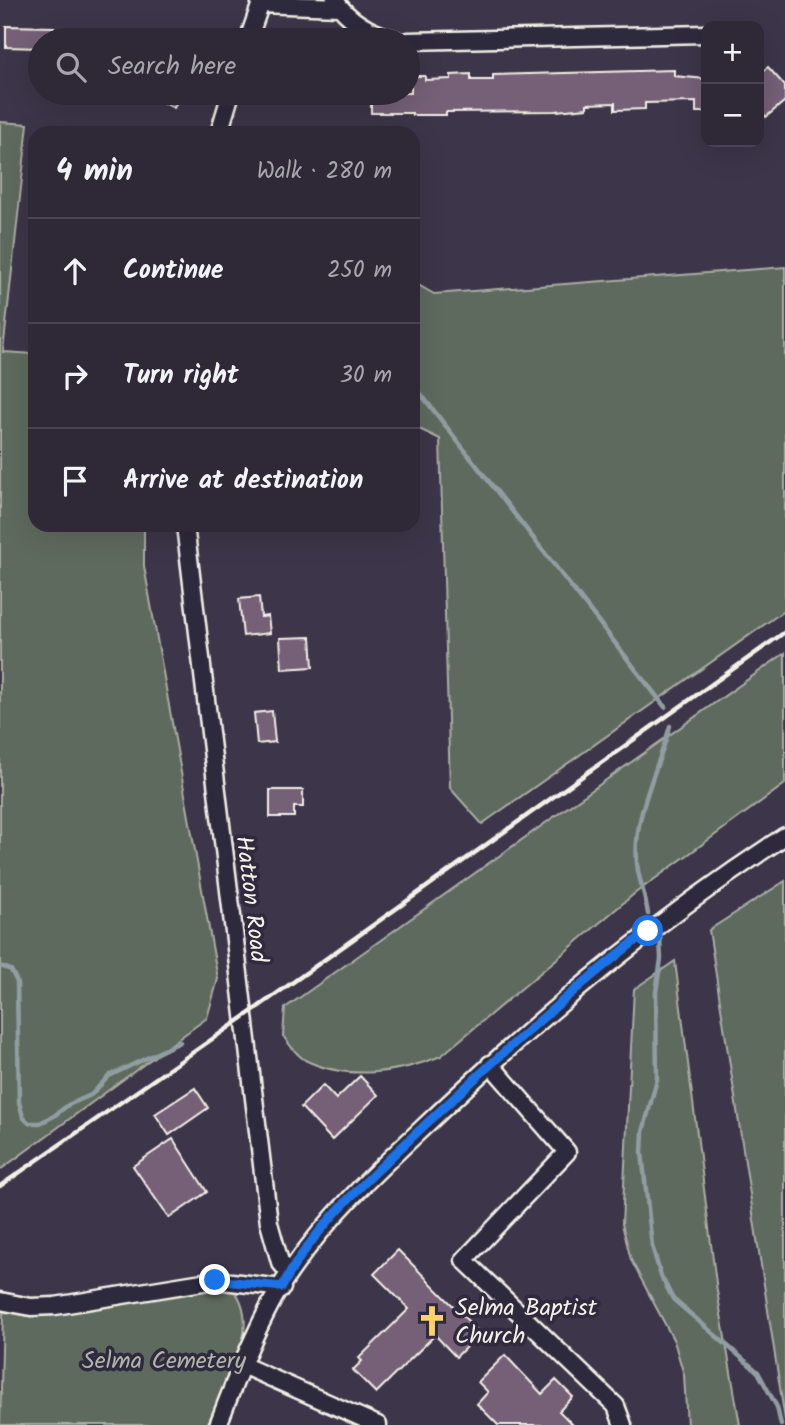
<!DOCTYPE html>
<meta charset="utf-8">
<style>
body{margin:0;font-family:Kalam,sans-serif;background:#36303f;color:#f1f3f6}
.controls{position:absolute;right:21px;top:21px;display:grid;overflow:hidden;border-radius:14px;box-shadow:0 7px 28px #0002}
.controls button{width:63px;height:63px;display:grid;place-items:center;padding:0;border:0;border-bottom:2px solid #494452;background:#2e2837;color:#f1f3f6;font:35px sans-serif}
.stop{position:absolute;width:21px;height:21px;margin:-16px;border:5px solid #1a73e8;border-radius:50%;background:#fff}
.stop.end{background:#1a73e8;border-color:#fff;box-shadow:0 2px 7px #0008}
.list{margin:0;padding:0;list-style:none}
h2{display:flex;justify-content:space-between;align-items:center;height:91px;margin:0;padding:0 28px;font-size:30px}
h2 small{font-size:23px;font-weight:400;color:#a7a6ad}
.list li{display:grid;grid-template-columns:46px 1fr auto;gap:21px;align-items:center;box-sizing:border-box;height:105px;padding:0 28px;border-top:2px solid #494452}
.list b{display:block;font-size:26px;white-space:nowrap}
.list em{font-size:23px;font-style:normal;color:#a7a6ad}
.icon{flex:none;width:38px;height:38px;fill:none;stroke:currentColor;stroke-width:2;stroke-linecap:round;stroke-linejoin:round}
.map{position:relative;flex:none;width:785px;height:1425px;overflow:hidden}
.search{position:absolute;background:#2e2837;box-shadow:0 7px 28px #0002;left:28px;top:28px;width:392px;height:77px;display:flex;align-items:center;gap:18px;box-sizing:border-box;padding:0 24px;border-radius:38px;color:#a7a6ad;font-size:26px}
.panel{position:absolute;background:#2e2837;box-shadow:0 7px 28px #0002;left:28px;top:126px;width:392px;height:406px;border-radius:21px}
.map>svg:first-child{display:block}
.green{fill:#5e6a5f;stroke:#a9aea4;stroke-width:2}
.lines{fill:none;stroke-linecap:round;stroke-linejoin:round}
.stream{stroke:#909ea3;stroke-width:4.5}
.building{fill:#756077;stroke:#f4f1e8;stroke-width:2}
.minor-casing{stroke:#f4f1e8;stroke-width:21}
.minor{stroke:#2f2a3d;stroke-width:16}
.rail{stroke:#f4f1e8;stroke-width:4.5}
.route{stroke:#1a73e8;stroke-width:9}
.labels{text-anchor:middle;stroke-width:7;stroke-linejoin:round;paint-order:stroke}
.street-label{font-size:24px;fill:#f4f1e8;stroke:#2f2a3d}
.poi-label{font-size:24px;fill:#f4f1e8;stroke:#2f2a3d;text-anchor:start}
.park-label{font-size:24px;fill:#b0b4aa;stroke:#2f2a3d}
</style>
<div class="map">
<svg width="785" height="1425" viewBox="0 0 785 1425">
<rect width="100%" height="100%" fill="#3d3549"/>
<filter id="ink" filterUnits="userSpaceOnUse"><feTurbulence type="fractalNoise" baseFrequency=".0143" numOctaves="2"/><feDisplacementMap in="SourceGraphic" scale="14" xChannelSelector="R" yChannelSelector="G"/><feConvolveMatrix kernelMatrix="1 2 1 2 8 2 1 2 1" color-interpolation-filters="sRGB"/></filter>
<g filter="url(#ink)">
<path class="green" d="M 0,122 L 28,124 L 3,352 L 35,354 L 35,525 L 144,525 L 144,566 L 218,979 L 207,1018 L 0,1170 Z
M 785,267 L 785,610 L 482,824 L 450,788 L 440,439 L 413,426 L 413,282 L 434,294 Z
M 785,653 L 785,784 L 634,894 L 441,1056 C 400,1073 347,1081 305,1060 C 296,1055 289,1044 283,1036 L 285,1008 Z
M 785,881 L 785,1420 L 709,930 Z
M 675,961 L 717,1291 L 740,1425 L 687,1425 L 684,1375 L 674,1341 L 631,1260 L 622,1224 L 634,989 Z
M 230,1285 C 267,1324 225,1385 207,1425 L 0,1425 L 3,1312 L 39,1314 Z"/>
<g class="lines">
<path class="stream" d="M 413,384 L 665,707
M 648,914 C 646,899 641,885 638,871 C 630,820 657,773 670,726
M 660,936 L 661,959 L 656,992 L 657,1079 L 643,1132 L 642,1153 L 652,1246 L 661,1276 L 673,1299 L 758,1372 L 777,1407 L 781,1425
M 0,966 L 11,970 L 17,982 L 19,1102 L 23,1117 L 29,1123 L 40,1123 L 54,1116 L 68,1105 L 91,1095 L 109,1076 L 180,1042"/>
</g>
<path class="building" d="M 6,26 L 54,27 L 54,40 L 40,40 L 40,48 L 6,47 Z
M 768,67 L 785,86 L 785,101 L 766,117 L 759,108 L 759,74 Z
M 674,70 L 674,76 L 706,79 L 706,112 L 696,112 L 696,102 L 645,103 L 645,109 L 615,110 L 615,103 L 587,104 L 587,108 L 556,111 L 446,112 L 446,115 L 412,115 L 412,113 L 371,113 L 371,93 L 411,93 L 411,76 L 425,76 L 425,80 L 451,79 L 451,75 L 471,74 L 471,80 L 493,80 L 493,75 Z
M 143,93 L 181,93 L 174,108 Z
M 259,597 L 261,617 L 268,616 L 270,633 L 243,636 L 239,599 Z
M 311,637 L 313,667 L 282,669 L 280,638 Z
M 272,711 L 275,742 L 257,744 L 254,713 Z
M 270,790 L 303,790 L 303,807 L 294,807 L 294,817 L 270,817 Z
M 360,1076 L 378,1095 L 332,1140 L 301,1107 L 323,1085 L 336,1099 Z
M 195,1088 L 208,1108 L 169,1135 L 155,1114 Z
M 173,1139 L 207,1192 L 169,1218 L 133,1166 Z
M 398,1250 L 480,1333 L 456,1357 L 435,1335 L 376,1393 L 353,1370 L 362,1361 L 359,1358 L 409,1309 L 374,1274 Z
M 505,1355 L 542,1394 L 556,1380 L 573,1397 L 559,1411 L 573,1425 L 498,1425 L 477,1404 L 488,1392 L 478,1382 Z"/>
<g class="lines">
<defs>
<path id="minor" d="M 335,0 C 349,22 371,33 396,40
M 260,4 L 339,7
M 248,40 L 262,0
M 408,41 L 706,34
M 219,133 L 231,93
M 185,525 L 269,1223 L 280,1262 L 289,1273
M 490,1064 L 567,1152 L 464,1260 L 616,1406 L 623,1425
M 0,1301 L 31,1307 L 55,1306 L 215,1280 L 282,1288
M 242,1365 L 378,1425
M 218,1425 C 236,1378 262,1312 290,1272 C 333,1209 391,1158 446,1106 C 554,1005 661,917 785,836"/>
</defs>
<use href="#minor" class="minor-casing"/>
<use href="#minor" class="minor"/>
<path class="rail" d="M 0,1186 L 244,1017 L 785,632"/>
</g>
</g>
<g class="lines" filter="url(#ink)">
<path class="route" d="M 215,1280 L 282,1287 C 313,1226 377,1171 426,1124 C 498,1057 570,991 648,931"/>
</g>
<defs>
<symbol id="church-bare" viewBox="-9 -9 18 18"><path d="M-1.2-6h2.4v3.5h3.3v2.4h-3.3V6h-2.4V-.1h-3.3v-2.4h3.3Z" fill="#ffd166" stroke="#2f2a3d" stroke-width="2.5" paint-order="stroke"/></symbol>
</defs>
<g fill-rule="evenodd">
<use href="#church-bare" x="410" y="1299" width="44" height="44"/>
</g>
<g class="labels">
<g class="street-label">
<text transform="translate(252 899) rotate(83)" y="8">Hatton Road</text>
</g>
<g class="poi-label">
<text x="455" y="1315">Selma Baptist<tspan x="455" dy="28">Church</tspan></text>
</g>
<g class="park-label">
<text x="164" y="1368">Selma Cemetery</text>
</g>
</g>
</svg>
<div class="controls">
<button>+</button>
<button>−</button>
</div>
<div class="stop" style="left:648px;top:931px"></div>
<div class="stop end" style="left:215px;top:1280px"></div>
<div class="search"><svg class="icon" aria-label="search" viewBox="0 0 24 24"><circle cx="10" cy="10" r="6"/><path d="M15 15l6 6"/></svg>Search here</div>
<section class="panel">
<h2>4 min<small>Walk · 280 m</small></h2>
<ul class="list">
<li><svg class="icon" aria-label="ahead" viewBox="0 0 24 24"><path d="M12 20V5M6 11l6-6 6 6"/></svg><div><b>Continue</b></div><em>250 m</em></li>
<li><svg class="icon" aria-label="right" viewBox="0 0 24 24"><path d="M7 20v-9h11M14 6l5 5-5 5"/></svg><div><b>Turn right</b></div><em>30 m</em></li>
<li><svg class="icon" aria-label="arrive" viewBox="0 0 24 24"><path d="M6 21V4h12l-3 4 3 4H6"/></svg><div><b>Arrive at destination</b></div></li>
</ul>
</section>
</div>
